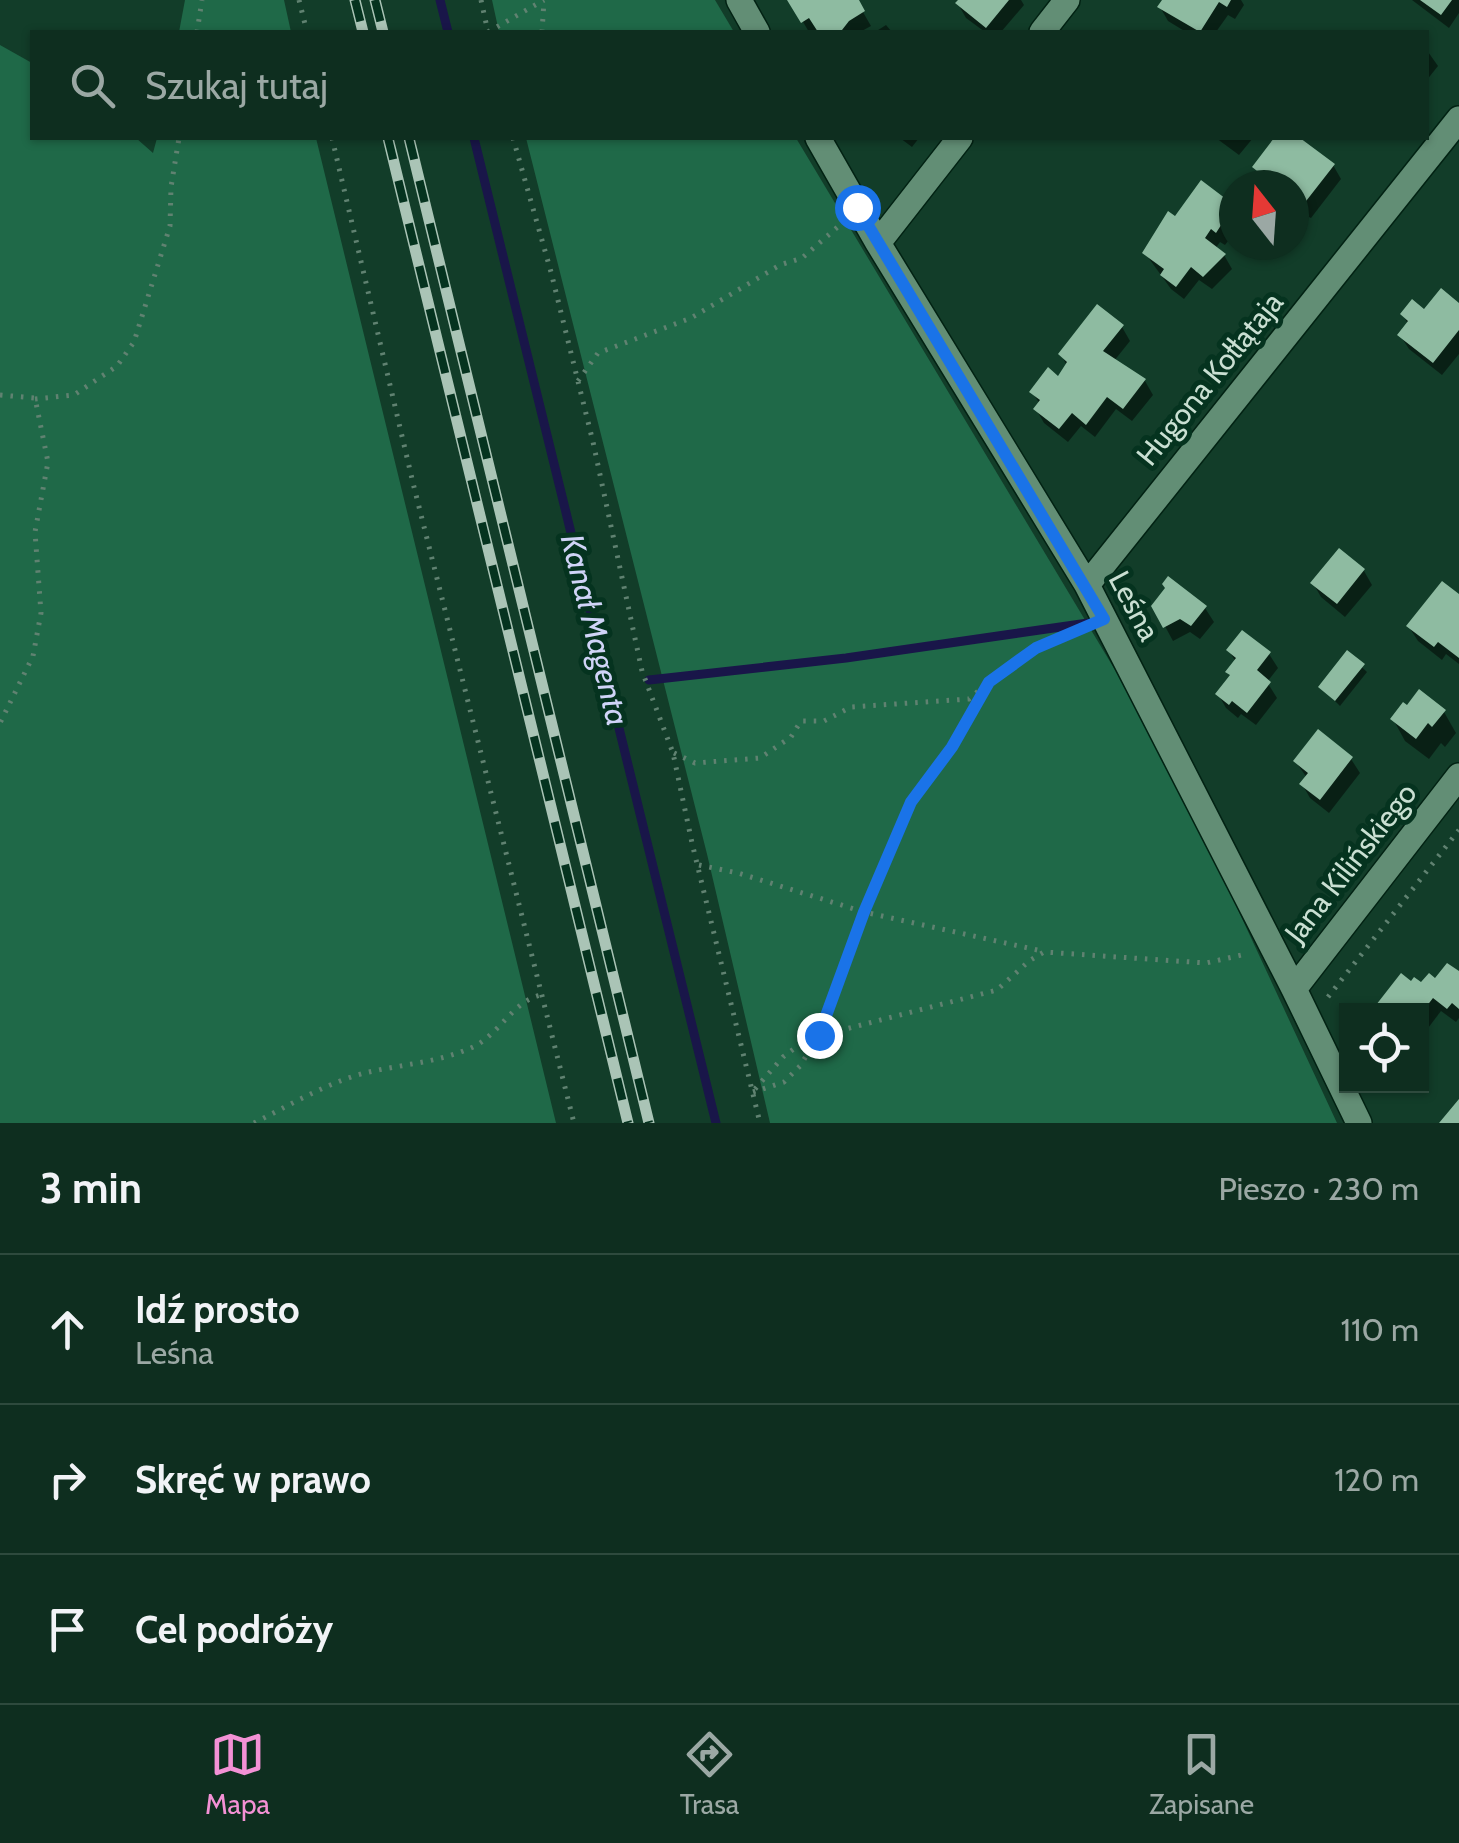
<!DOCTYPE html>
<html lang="pl">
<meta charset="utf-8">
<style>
body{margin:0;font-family:Cabin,sans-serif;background:#1c3a2c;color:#f1f3f6}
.controls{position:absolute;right:30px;bottom:30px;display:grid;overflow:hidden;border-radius:0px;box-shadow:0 2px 8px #0004}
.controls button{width:90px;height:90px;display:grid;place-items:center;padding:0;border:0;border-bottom:2px solid #2e4a3d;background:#0e2e1f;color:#f1f3f6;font:50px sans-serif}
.compass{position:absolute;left:1219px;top:170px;width:90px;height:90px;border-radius:50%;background:#0e2e1f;box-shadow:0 2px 8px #0004;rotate:343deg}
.stop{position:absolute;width:30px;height:30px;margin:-22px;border:8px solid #1a73e8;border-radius:50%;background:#fff}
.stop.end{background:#1a73e8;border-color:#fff;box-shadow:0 2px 10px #0008}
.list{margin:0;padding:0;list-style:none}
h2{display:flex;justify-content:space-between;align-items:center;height:130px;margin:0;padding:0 40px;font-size:42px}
h2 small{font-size:32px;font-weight:400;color:#9ba8a4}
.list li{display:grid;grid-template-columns:65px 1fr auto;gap:30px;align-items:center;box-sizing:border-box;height:150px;padding:0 40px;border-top:2px solid #2e4a3d}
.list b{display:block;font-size:38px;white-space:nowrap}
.list p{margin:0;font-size:32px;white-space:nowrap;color:#9ba8a4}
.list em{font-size:32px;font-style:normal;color:#9ba8a4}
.icon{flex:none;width:55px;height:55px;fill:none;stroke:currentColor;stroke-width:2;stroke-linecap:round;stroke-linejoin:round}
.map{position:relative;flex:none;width:1459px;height:1123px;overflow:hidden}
.search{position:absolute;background:#0e2e1f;box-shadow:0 2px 8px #0004;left:30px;right:30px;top:30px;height:110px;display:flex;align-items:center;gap:25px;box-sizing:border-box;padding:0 35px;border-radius:0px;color:#9ba8a4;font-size:38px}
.sheet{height:580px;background:#0e2e1f}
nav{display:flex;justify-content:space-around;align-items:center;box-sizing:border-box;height:140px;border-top:2px solid #2e4a3d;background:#0e2e1f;font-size:28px;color:#9ba8a4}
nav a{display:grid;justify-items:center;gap:5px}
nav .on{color:#f391d5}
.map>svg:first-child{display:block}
.forest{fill:#1f6948}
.shadow{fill:#0007}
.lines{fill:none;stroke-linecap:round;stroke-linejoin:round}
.stream{stroke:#191649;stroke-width:9}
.building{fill:#8ebba1}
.minor-casing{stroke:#022213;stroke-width:28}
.path{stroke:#608271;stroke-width:5;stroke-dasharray:2.5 8;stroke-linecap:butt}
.minor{stroke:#628e75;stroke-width:25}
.rail-casing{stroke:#aac4b6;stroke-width:11}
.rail{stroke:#05331f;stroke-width:8;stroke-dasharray:22;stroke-linecap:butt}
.route{stroke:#1a73e8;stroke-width:12}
.labels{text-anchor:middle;stroke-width:10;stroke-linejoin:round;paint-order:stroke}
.street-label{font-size:30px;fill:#c9dfd2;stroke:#05331f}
.water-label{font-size:32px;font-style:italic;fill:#d0d4f7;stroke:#05331f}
</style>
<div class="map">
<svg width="1459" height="1123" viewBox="0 0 1459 1123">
<rect width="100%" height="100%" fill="#123d29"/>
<path class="forest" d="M 185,0 L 284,0 L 291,32 L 179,32 Z
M 492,0 L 715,0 L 734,32 L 499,32 Z
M 0,45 L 32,63 L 32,138 L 136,138 L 153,153 L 157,138 L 316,138 L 556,1123 L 0,1123 Z
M 526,138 L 796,138 L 1166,755 L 1337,1123 L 770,1123 L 707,854 Z"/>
<path class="shadow" d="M 790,0 L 856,0 L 871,26 L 860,32 L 809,32 Z
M 961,0 L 1021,0 L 1024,5 L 1001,32 L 985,32 L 966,18 L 958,4 Z
M 1165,0 L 1241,0 L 1244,5 L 1235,19 L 1228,15 L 1216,32 L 1186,32 L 1168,21 L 1160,7 Z
M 1412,0 L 1459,0 L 1459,13 L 1449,28 Z
M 886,25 L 892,32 L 875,32 Z
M 1426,49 L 1438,66 L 1426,81 Z
M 900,138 L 919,138 L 912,147 Z
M 1216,138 L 1253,138 L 1239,155 Z
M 1277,138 L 1296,138 L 1333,165 L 1341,179 L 1311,218 L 1294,210 L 1294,185 L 1268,185 L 1255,167 Z
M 1202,183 L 1234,208 L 1234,233 L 1225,245 L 1220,242 L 1215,249 L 1224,255 L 1232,269 L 1212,289 L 1199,280 L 1184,299 L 1171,289 L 1145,253 Z
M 1459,306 L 1459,354 L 1442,375 L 1409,349 L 1400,335 L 1408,324 L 1403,315 Z
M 1122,327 L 1130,341 L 1114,361 L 1145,381 L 1153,395 L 1132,421 L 1116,409 L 1095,437 L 1081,426 L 1068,442 L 1044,423 L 1036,409 L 1040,404 L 1032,392 L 1058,379 L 1067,366 L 1061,354 Z
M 1364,571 L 1372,585 L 1345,617 L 1321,597 L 1313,583 Z
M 1459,598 L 1459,664 L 1446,654 L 1442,660 L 1418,641 L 1409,627 Z
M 1154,606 L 1205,608 L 1214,622 L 1200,639 L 1190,632 L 1173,641 Z
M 1229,651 L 1269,654 L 1278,668 L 1267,682 L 1277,698 L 1256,725 L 1241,714 L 1238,718 L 1226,708 L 1218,694 L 1231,677 L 1236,662 Z
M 1347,653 L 1367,672 L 1340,706 L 1321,687 Z
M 1444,712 L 1456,733 L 1445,747 L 1441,743 L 1429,759 L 1405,741 L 1393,719 Z
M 1351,759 L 1360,773 L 1329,813 L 1310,798 L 1302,784 L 1307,778 L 1296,762 Z
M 1459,972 L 1459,1018 L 1456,1022 L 1441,1011 L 1422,1036 L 1422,1011 L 1382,1011 L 1379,1005 L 1411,985 L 1422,986 Z"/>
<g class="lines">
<path class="stream" d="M 440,0 L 448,32
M 474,138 L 716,1123
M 649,680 L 846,658 L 1088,623"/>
</g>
<path class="building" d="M 787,0 L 859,0 L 865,11 L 849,21 L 842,30 L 818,32 L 809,18 L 801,23 Z
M 958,0 L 1009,0 L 986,28 L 955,3 Z
M 1162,0 L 1231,0 L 1227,7 L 1219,2 L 1200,32 L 1157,7 Z
M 1420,0 L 1452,0 L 1441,15 Z
M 1274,138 L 1300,138 L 1335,164 L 1303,205 L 1294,199 L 1294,185 L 1275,185 L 1252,167 Z
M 1201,180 L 1234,205 L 1216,233 L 1211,229 L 1205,238 L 1226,254 L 1203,277 L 1191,267 L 1176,287 L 1160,275 L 1164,269 L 1142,253 L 1168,211 L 1175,216 Z
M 1441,288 L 1459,303 L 1459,330 L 1433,363 L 1397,335 L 1408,321 L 1400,314 L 1412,299 L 1424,309 Z
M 1097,304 L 1124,325 L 1103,351 L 1146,379 L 1123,409 L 1107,397 L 1086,425 L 1072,413 L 1059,429 L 1033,409 L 1040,400 L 1029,392 L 1048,367 L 1058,376 L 1067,362 L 1058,354 Z
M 1339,548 L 1365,569 L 1337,604 L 1310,583 Z
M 1168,576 L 1207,606 L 1191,626 L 1180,619 L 1163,628 L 1151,606 L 1165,588 L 1162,584 Z
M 1442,581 L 1459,594 L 1459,658 L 1438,642 L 1434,647 L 1406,626 Z
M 1242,630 L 1271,652 L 1257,670 L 1271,682 L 1247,713 L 1232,701 L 1229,705 L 1215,694 L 1230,675 L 1225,672 L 1236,658 L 1226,650 Z
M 1347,650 L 1365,664 L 1335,701 L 1318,687 Z
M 1419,689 L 1446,710 L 1432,727 L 1428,723 L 1416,739 L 1390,719 L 1403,702 L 1407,705 Z
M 1318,729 L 1353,757 L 1320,800 L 1299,784 L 1308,773 L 1293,761 Z
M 1447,963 L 1459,971 L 1459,1009 L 1452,1003 L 1447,1009 L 1433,998 L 1423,1011 L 1383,1011 L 1376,1005 L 1401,973 L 1411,981 L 1414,977 L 1421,982 L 1429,973 L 1435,978 Z
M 1459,1099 L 1459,1123 L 1439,1123 Z"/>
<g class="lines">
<defs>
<path id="minor" d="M 739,0 L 757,32
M 1042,32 L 1067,0
M 818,138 L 878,243 L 1087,585 L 1294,989 L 1359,1123
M 878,243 L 960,138
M 1087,585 L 1459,119
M 1294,989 L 1459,776"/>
</defs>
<use href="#minor" class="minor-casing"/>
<path class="path" d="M 299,0 L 307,32
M 481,0 L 488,32
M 197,32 L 202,0
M 488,32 L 544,0
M 542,32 L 544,1
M 332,138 L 413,483 L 574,1123
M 513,138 L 551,272 L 593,442 L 642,671 L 673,753 L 692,843 L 760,1123
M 578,381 L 598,353 L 691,318 L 780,265 L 802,258 L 840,225
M 0,395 L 35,398 L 48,462 L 35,532 L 41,613 L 33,656 L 0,723
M 35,399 L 74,395 L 117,366 L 134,342 L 170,226 L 171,187 L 179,138
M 674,753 L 695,763 L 760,758 L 791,737 L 801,721 L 824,721 L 851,707 L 969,699 L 983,687
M 699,865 L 738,873 L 864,912 L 1042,951
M 1328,997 L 1459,830
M 755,1089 L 783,1057 L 807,1039 L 997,990 L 1029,961 L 1044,952 L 1206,963 L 1246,954
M 753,1092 L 784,1082 L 800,1066 L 819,1035 L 864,912 L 911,802 L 951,747 L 989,682 L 1036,648 L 1080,629
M 254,1123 C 288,1106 332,1080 369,1072 C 404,1064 442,1062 475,1046 C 500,1033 515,999 542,995"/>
<use href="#minor" class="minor"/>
<defs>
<path id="rail" d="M 355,0 L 363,32
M 375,0 L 383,32
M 388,138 L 628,1123
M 409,138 L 649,1123"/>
</defs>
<use href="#rail" class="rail-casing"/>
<use href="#rail" class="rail"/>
</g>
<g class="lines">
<path class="route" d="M 819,1035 L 864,912 L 911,802 L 952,747 L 989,682 L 1036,648 L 1104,619 L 857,207"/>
</g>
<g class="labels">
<g class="street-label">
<text transform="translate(1210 379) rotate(-51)" y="10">Hugona Kołłątaja</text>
<text transform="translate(1134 606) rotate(62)" y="10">Leśna</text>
<text transform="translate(1351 863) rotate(-52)" y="10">Jana Kilińskiego</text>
</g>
<g class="water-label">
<text transform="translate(595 630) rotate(76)" y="11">Kanał Magenta</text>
</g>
</g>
</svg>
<div class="controls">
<button><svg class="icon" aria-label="locate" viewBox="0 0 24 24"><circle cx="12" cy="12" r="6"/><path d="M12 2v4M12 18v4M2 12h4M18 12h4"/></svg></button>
</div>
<svg class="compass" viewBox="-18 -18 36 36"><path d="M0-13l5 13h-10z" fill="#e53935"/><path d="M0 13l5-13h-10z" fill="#9ba8a4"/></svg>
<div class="stop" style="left:857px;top:207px"></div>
<div class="stop end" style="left:819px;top:1035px"></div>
<div class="search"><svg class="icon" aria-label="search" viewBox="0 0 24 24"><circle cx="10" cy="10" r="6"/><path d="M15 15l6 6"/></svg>Szukaj tutaj</div>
</div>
<section class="sheet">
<h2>3 min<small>Pieszo · 230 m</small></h2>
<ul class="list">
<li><svg class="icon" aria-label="ahead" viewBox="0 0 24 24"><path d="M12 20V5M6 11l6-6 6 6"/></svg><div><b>Idź prosto</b><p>Leśna</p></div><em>110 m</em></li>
<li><svg class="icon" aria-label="right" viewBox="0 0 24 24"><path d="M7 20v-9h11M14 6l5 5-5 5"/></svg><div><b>Skręć w prawo</b></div><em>120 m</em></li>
<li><svg class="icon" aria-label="arrive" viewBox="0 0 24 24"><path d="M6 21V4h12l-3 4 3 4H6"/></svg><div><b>Cel podróży</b></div></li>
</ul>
</section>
<nav>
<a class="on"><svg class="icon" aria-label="map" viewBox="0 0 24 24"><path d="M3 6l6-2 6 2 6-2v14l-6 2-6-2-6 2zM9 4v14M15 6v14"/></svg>Mapa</a>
<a><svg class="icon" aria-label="directions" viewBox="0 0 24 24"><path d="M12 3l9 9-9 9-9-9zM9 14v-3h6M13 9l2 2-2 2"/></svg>Trasa</a>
<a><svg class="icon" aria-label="saved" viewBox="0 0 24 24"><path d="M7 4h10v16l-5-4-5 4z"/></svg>Zapisane</a>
</nav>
